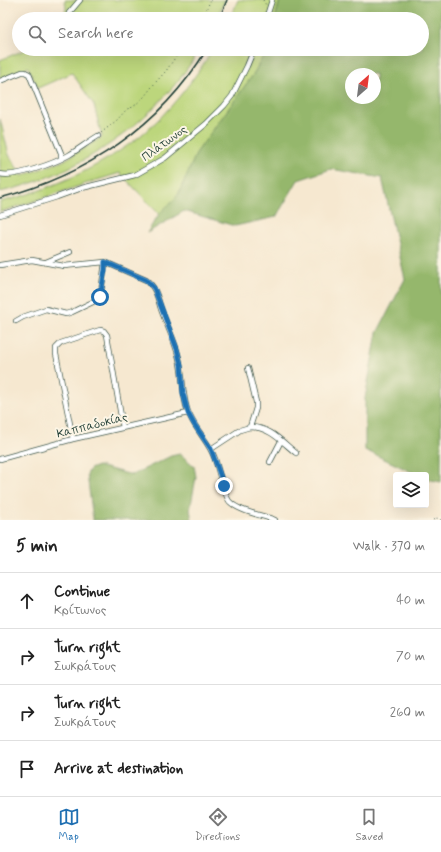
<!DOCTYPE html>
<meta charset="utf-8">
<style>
body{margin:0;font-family:Mynerve,sans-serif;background:#f6f6f6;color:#222}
.controls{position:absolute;right:12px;bottom:12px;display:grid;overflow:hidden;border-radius:4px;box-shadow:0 4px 16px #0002}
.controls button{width:36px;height:36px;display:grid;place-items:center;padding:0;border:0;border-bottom:1px solid #e0e0e0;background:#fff;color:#222;font:20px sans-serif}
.compass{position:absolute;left:345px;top:68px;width:36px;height:36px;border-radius:50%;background:#fff;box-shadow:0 4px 16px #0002;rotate:28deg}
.stop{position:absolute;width:12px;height:12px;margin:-9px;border:3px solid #1f6fb2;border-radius:50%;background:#fff}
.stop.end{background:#1f6fb2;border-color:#fff;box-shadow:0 1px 4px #0008}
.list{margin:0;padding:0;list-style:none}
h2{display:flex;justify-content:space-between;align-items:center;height:52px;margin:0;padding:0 16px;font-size:17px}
h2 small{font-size:13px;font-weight:400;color:#767676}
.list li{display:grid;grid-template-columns:26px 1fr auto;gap:12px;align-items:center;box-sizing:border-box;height:56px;padding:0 16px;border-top:1px solid #e0e0e0}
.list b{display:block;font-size:15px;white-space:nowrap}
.list p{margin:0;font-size:13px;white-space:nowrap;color:#767676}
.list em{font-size:13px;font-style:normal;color:#767676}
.icon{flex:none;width:22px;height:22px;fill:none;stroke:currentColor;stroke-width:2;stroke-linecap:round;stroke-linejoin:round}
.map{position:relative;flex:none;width:441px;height:520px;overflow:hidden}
.search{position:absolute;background:#fff;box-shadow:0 4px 16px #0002;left:12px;right:12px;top:12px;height:44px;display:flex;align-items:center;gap:10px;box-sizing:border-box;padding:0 14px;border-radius:22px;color:#767676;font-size:15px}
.sheet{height:276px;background:#fff}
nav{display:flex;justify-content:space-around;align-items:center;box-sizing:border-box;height:56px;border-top:1px solid #e0e0e0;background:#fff;font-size:11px;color:#767676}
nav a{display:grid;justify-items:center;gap:2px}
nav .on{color:#1f6fb2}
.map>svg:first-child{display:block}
.green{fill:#bcd67c;stroke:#6e8a58}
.forest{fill:#95b76c;stroke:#5a7a50;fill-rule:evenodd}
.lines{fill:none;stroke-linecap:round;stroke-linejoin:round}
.street-casing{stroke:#3f574b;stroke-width:6}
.path{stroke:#3f574b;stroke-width:1;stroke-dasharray:1 3;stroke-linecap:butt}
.street{stroke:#fff;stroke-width:4.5}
.rail{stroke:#1f3d34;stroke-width:1.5}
.route{stroke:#1f6fb2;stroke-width:5}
.labels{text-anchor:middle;stroke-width:4;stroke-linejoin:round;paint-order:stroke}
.street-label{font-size:12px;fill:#1f3d34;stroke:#fcf5e5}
</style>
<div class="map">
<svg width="441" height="520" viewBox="0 0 441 520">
<rect width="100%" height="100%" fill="#fcf5e5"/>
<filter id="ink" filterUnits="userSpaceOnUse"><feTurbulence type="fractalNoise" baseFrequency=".025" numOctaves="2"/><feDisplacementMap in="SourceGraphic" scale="8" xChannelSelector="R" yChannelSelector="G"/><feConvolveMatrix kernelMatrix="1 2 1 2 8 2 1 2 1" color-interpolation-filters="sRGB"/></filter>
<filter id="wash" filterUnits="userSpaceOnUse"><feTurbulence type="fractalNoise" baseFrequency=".012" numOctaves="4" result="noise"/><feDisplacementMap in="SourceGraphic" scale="16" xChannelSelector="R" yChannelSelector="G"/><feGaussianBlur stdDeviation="0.9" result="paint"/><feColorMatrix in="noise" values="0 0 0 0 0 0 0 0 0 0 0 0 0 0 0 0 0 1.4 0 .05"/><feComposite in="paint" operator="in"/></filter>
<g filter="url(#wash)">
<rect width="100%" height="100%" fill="#f6e8d0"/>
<path class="green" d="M 65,0 L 225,0 L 216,19 L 63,19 L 66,8 Z
M 238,0 L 280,0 L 275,19 L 230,19 Z
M 27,49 L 200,49 C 194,58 188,68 181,77 C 136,135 71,176 0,192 L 0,119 L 9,155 L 22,176 L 63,161 L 102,137 L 94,105 L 72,73 L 38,88 L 28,67 L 0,79 L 0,60 Z
M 213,49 L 267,49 L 253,75 L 197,152 L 178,195 L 159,214 L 120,173 C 79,185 40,200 0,212 L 0,202 C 50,190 99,168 139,137 C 168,114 194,80 213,49 Z"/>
<path class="forest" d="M 280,0 L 441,0 L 441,482 L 426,479 L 426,475 L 418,475 L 365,450 L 365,398 L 377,333 L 405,279 L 382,178 L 331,169 L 298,180 L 276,217 L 235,226 L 184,211 L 147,233 L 159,214 L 178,195 L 197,152 L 253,75 L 267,49 L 422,49 L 422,19 L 275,19 ZM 351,74 L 375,74 L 375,98 L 351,98 Z
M 180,454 L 194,466 L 196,477 L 190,510 L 192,520 L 93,520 L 87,474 L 90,469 L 98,466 L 132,475 L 171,456 Z"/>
</g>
<g filter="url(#ink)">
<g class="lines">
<defs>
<path id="street" d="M 69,13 L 80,0
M 266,19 L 272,0
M 0,81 L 22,72 L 25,72 L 29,74 L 61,153 L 61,158
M 0,174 C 15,178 55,163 69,155 C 79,149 88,142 98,136
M 0,215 L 57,197 L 82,188 L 135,175 L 165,158 L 206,124 L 224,106 L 232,96 L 247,66 L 254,49
M 46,262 L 70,252
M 0,265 L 32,260 L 64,266 L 105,262 L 146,280 C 156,287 158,299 161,309 C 167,326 175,341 179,358 C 183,375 182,392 187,409 C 193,428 209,441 215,459 C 218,468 225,498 230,502 C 240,512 262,515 275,520
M 16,321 L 23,317 L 46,309 L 66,314 L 72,312 L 97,300 L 101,293 L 105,262
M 250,427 C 270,427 281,441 296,453
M 73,439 L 56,354 L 56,348 L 61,343 L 100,330 L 104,331 L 107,335 L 123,428
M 211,449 L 240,430 L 250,427 L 256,408 L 256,402 L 248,368
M 0,459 L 73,439 L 188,413
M 270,462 L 281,441"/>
</defs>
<use href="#street" class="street-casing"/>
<path class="path" d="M 263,0 L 266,5
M 201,19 L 211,0
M 101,133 L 117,120 L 127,109 L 133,107 L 144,97 L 155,83 L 166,71 L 181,49
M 433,520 L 437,518 L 441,520"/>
<use href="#street" class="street"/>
<path class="rail" d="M 219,19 L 227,0
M 0,198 C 86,175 160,127 207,49"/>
</g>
</g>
<g class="lines" filter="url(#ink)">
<path class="route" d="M 100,297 L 105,270 L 105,262 L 146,280 L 154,288 L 177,349 L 181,365 L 183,393 L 188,413 L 194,424 L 211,449 L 224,486"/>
</g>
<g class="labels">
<g class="street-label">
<text transform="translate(164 143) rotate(-36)" y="4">Πλάτωνος</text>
<text transform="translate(92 425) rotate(-14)" y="4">Καππαδοκίας</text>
</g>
</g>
</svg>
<div class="controls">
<button><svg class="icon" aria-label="layers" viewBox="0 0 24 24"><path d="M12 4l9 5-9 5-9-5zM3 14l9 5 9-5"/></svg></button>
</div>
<svg class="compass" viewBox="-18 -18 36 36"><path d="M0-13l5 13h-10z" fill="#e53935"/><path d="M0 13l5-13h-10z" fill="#767676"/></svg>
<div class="stop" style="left:100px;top:297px"></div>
<div class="stop end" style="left:224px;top:486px"></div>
<div class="search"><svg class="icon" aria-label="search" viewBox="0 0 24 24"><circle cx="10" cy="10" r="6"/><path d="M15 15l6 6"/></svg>Search here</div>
</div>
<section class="sheet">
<h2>5 min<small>Walk · 370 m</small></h2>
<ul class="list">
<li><svg class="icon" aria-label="ahead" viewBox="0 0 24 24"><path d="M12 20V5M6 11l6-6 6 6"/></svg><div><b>Continue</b><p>Κρίτωνος</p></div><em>40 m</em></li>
<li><svg class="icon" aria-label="right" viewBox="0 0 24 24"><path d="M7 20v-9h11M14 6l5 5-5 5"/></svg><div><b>Turn right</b><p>Σωκράτους</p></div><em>70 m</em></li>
<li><svg class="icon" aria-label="right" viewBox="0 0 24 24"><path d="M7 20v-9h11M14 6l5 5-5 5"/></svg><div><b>Turn right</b><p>Σωκράτους</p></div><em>260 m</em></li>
<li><svg class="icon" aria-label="arrive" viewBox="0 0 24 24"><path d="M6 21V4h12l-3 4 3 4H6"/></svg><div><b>Arrive at destination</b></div></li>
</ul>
</section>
<nav>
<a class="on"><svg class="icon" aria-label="map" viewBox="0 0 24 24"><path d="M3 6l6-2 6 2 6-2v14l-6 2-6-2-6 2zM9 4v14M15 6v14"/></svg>Map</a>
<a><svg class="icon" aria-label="directions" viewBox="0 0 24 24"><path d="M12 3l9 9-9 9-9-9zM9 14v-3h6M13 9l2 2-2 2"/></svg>Directions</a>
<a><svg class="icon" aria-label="saved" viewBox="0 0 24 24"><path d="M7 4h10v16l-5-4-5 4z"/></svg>Saved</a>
</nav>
